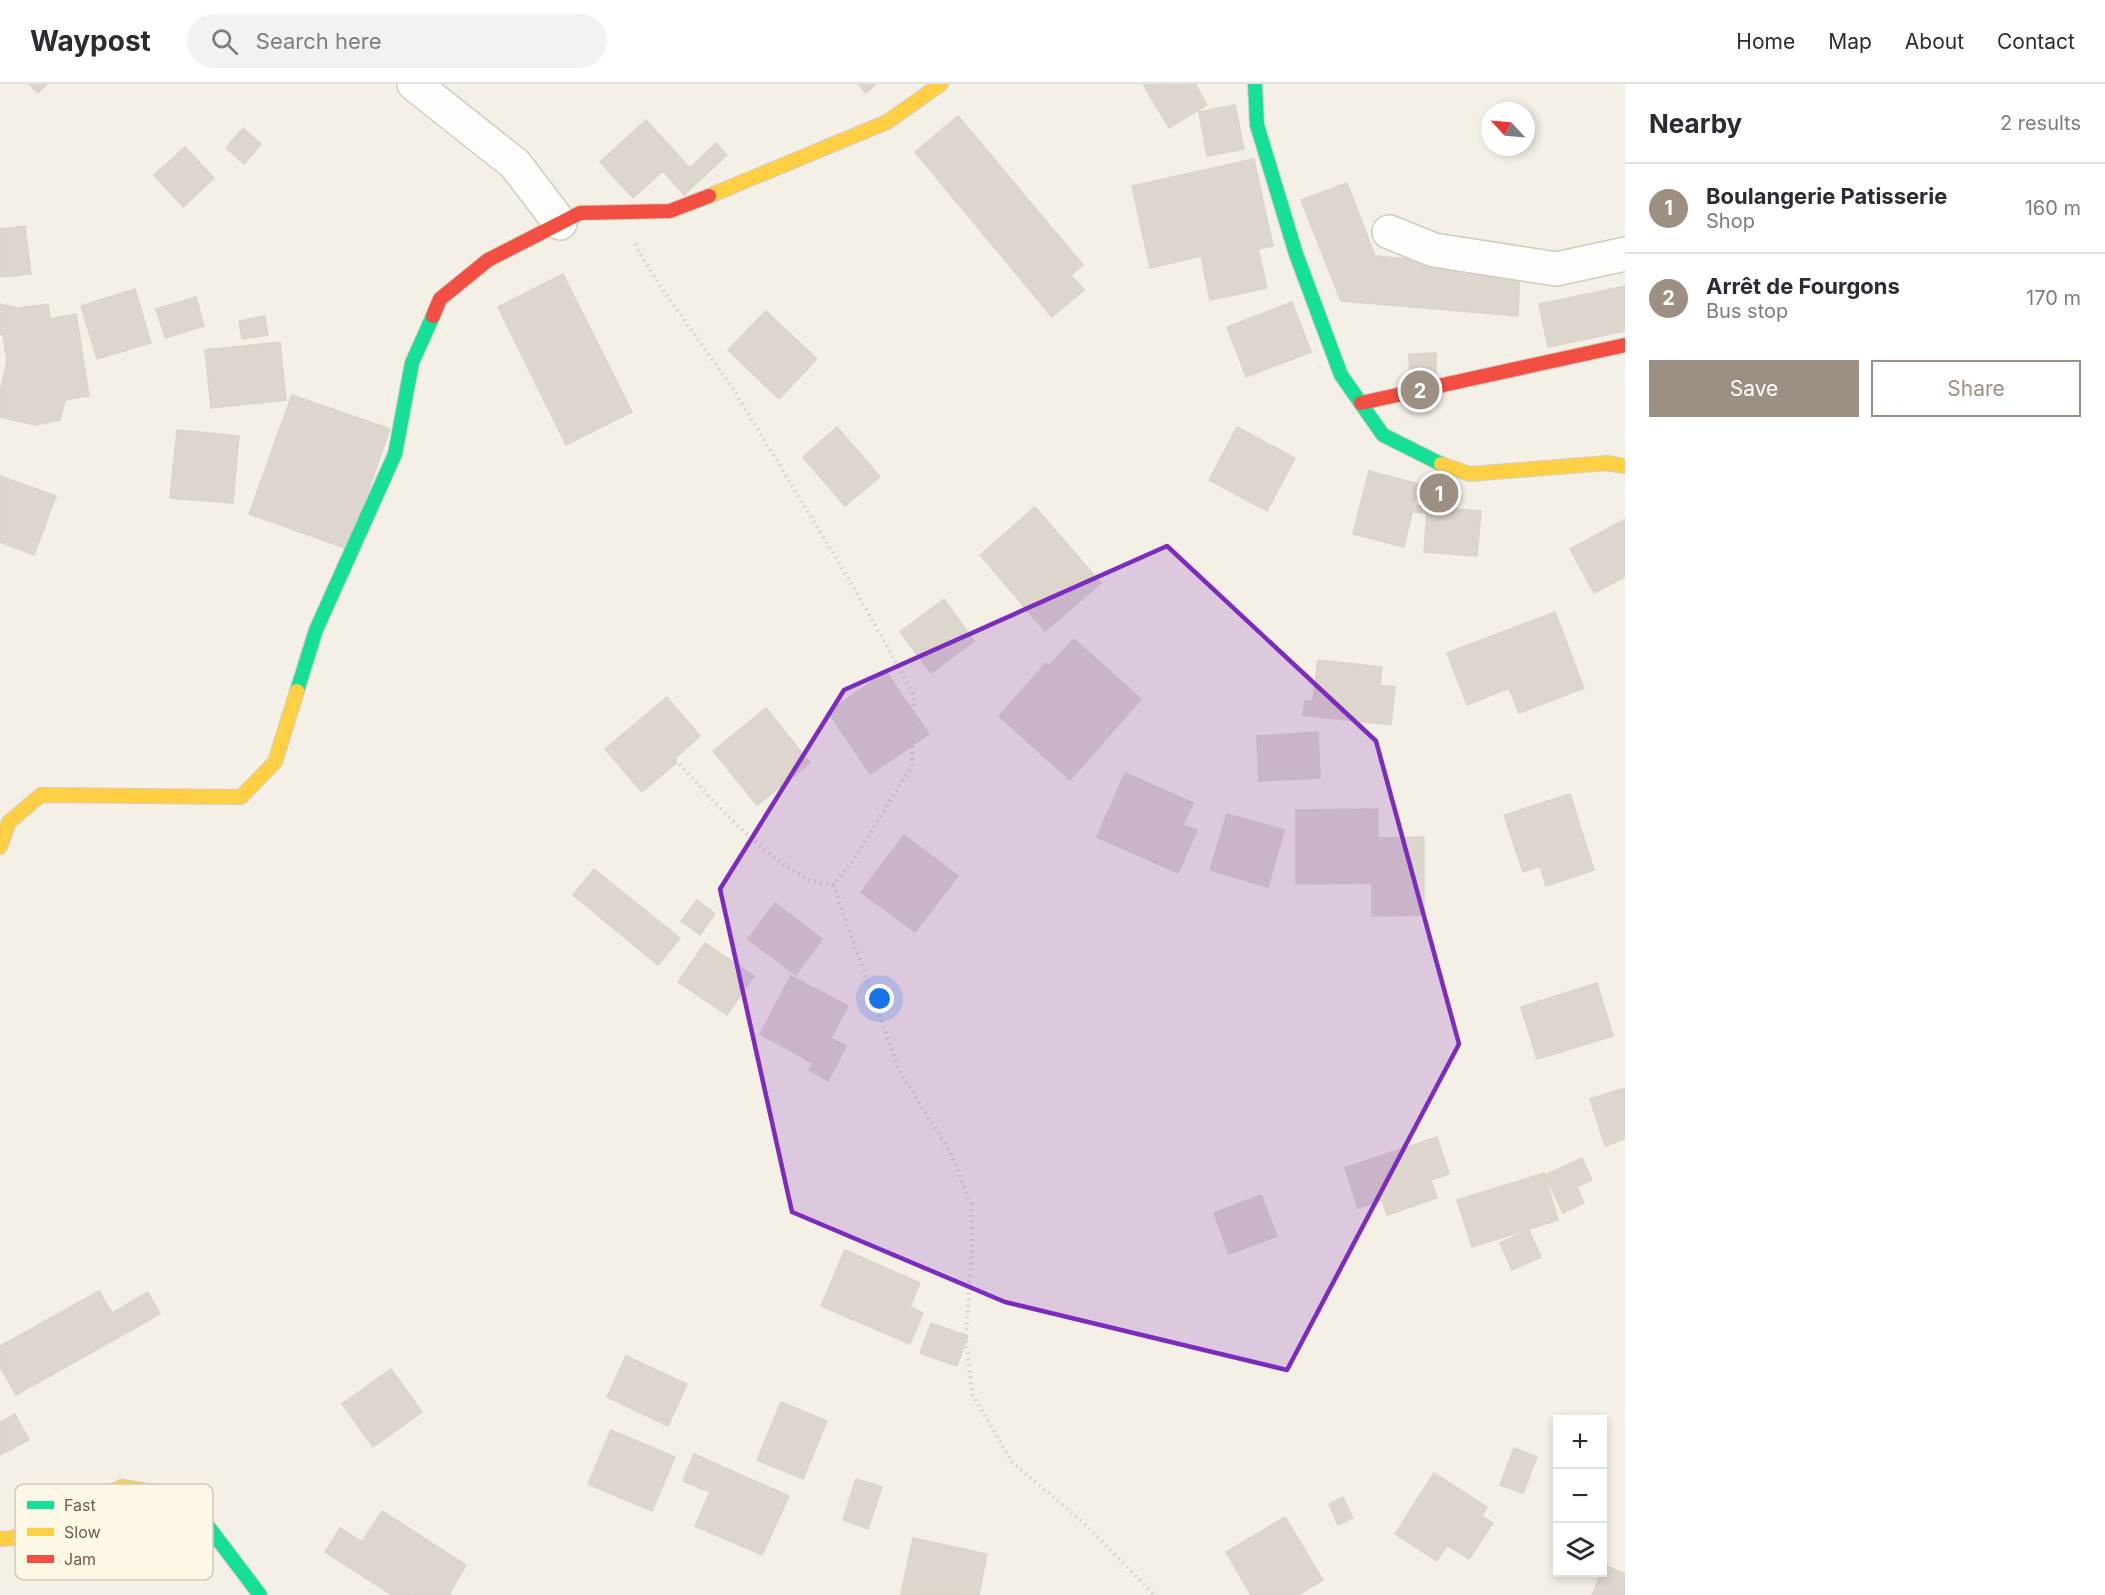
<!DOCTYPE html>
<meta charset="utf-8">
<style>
body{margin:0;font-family:Inter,sans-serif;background:#f2f2f3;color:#2b2b33}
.controls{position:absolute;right:18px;bottom:18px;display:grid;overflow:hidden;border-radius:0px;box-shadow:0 3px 9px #0003}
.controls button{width:54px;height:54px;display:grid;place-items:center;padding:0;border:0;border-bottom:2px solid #e1e1e2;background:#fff;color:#2b2b33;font:30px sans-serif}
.compass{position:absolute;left:1481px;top:18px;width:54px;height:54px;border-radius:50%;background:#fff;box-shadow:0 3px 9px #0003;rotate:296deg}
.you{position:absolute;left:880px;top:915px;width:21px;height:21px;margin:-15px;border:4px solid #fff;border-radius:50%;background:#1a73e8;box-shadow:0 0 0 9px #1a73e833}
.badge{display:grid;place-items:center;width:39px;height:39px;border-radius:50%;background:#9d8f81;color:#fff;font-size:20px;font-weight:700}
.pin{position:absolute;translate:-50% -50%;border:3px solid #fff;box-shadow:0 2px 6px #0006}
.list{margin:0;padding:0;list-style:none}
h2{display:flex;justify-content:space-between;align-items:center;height:78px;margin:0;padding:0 24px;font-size:26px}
h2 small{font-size:20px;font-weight:400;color:#7c7c81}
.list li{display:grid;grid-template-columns:39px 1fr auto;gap:18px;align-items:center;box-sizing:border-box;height:90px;padding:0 24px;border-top:2px solid #e1e1e2}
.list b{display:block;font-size:22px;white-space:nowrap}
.list p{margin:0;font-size:20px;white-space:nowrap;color:#7c7c81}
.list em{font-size:20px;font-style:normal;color:#7c7c81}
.actions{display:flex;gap:12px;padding:18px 24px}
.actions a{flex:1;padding:14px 0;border:2px solid #9d8f81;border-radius:0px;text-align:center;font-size:21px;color:#9d8f81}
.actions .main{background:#9d8f81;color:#fff}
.icon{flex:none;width:33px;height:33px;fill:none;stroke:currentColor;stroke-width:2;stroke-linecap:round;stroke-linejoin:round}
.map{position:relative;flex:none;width:1625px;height:1511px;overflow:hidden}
header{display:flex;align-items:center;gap:36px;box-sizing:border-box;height:84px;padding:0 30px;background:#fff;border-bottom:2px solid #e1e1e2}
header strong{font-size:28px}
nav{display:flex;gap:33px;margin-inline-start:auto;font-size:21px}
.search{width:420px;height:54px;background:#f2f2f3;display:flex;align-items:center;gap:15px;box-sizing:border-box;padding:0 21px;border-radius:33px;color:#7c7c81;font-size:22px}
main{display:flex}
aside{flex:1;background:#fff}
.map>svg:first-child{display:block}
.building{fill:#ddd6cc;stroke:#dcd4c9;stroke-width:1.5}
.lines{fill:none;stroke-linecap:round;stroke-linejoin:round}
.street-casing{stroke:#d2cbc2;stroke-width:36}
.fast-casing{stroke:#d3cdc2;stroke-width:16}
.slow-casing{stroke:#d3cdc2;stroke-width:16}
.jam-casing{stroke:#d3cdc2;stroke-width:16}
.path{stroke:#d5d0c9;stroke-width:4;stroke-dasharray:1.5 4.5;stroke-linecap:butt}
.street{stroke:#fdfdfb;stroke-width:33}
.fast{stroke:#16e098;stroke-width:14}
.slow{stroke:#ffcf43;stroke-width:14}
.jam{stroke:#f24e42;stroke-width:14}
.marked{fill:#7b2cbf;fill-opacity:0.2;stroke:#7b2cbf;stroke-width:4.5;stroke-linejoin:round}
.key{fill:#fdf7e5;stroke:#d2c8b6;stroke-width:1.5}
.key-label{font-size:16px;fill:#6e5b4a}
</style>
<header>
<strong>Waypost</strong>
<div class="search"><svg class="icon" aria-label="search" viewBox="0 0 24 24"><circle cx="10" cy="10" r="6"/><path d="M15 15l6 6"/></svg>Search here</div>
<nav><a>Home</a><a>Map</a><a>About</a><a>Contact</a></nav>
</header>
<main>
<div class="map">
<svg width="1625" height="1511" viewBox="0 0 1625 1511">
<rect width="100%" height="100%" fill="#f4f0e6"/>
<path class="building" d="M 29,0 L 47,0 L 38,9 Z
M 858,0 L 876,0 L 866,9 Z
M 1143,0 L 1195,0 L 1207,21 L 1169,44 Z
M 1235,21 L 1244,65 L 1207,72 L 1199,28 Z
M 958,32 L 1083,181 L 1071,191 L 1084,206 L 1052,233 L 915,68 Z
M 646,36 L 690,84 L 716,59 L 727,71 L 684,111 L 663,87 L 633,114 L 600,78 Z
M 243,44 L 261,60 L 244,80 L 226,64 Z
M 185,63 L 214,94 L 183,123 L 154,91 Z
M 1254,75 L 1273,162 L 1258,165 L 1267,204 L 1210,216 L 1201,172 L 1150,184 L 1132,102 Z
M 1347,99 L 1375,172 L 1520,185 L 1518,232 L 1341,217 L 1301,116 Z
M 25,142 L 31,190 L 0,193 L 0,145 Z
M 563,190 L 632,328 L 566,361 L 498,223 Z
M 1625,202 L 1625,247 L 1548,263 L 1539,220 Z
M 135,205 L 151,259 L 97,275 L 81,222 Z
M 196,213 L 204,242 L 165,254 L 156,225 Z
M 1292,218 L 1311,268 L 1246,293 L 1227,243 Z
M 0,220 L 18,224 L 48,220 L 50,235 L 76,230 L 89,312 L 65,316 L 60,336 L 35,341 L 0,333 L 0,308 L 7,277 L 3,251 L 0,250 Z
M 766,227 L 817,275 L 779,315 L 728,266 Z
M 265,232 L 268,251 L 242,255 L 239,237 Z
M 280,258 L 286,316 L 211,324 L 205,266 Z
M 1436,269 L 1436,302 L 1410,303 L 1409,270 Z
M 292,311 L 390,345 L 348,465 L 249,430 Z
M 837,343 L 880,393 L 845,422 L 803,373 Z
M 1237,343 L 1295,374 L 1267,427 L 1209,396 Z
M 177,346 L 239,352 L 233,419 L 170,414 Z
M 1369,387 L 1419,400 L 1404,463 L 1353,450 Z
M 0,392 L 56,412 L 34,471 L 0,458 Z
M 1416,422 L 1481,427 L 1477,472 L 1424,468 L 1427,429 L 1415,428 Z
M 1035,423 L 1101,499 L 1045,547 L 980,471 Z
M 1625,435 L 1625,493 L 1594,509 L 1570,465 Z
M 944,515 L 974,557 L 931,589 L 900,548 Z
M 1555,528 L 1584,604 L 1519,629 L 1509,604 L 1467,621 L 1447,569 Z
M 1074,555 L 1141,615 L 1070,696 L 999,632 L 1046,579 L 1049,582 Z
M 1318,576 L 1382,583 L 1380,601 L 1395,603 L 1391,641 L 1303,631 L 1305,617 L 1313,617 Z
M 886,588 L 929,650 L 870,690 L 828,628 Z
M 667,613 L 700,652 L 673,676 L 676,679 L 642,708 L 605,665 Z
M 766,624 L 810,679 L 757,721 L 713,667 Z
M 1318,648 L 1320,694 L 1259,697 L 1257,652 Z
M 1125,689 L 1193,719 L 1183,741 L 1197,746 L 1178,789 L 1097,753 Z
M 1570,710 L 1594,786 L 1546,802 L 1540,782 L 1523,788 L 1504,731 Z
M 1378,725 L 1378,754 L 1424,753 L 1424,831 L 1372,832 L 1372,799 L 1296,800 L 1296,726 Z
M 1227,730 L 1284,746 L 1268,803 L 1210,786 Z
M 904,751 L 958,792 L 915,848 L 861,808 Z
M 594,785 L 680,854 L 658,881 L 573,811 Z
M 697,816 L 715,830 L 700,851 L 681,837 Z
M 775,819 L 822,855 L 796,891 L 748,855 Z
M 705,859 L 754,892 L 727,931 L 678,898 Z
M 791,892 L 848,922 L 831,954 L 846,962 L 828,997 L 809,986 L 813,979 L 760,950 Z
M 1597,899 L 1613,952 L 1537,975 L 1521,923 Z
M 1625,1004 L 1625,1055 L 1605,1062 L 1590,1015 Z
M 1437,1053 L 1449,1090 L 1431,1096 L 1437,1114 L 1387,1131 L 1382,1116 L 1358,1124 L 1345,1084 Z
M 1582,1074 L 1592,1096 L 1577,1103 L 1584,1119 L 1563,1129 L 1545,1091 Z
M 1544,1089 L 1558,1136 L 1472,1163 L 1457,1116 Z
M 1261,1111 L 1277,1152 L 1229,1170 L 1214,1129 Z
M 1529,1146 L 1541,1173 L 1512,1186 L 1500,1159 Z
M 845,1166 L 920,1199 L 910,1223 L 923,1229 L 910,1260 L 821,1222 Z
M 99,1207 L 112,1229 L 148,1208 L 160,1230 L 16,1311 L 0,1283 L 0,1262 Z
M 931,1239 L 968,1252 L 957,1282 L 920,1269 Z
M 626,1272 L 687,1300 L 668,1342 L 607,1313 Z
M 391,1285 L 422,1328 L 373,1363 L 342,1320 Z
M 781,1318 L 827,1337 L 803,1395 L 757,1376 Z
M 15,1330 L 29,1356 L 0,1371 L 0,1338 Z
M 611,1346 L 675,1373 L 652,1427 L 588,1400 Z
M 1514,1364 L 1537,1373 L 1523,1409 L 1500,1401 Z
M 694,1370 L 789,1412 L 762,1471 L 695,1442 L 710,1408 L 683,1397 Z
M 1434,1389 L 1487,1423 L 1482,1432 L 1493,1439 L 1469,1475 L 1447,1461 L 1437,1477 L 1395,1450 Z
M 856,1395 L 882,1403 L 868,1445 L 843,1436 Z
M 1343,1413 L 1353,1434 L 1338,1441 L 1329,1420 Z
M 382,1427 L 466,1481 L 449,1511 L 414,1511 L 410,1509 L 409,1511 L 392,1511 L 325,1468 L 340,1444 L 362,1458 Z
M 1285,1433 L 1323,1496 L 1298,1511 L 1251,1511 L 1226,1468 Z
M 913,1454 L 987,1470 L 979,1511 L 901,1510 Z
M 1605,1481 L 1625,1490 L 1625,1511 L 1592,1511 Z"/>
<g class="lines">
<defs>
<path id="street" d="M 414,0 L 515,80 L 560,139
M 1389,148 L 1434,166 L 1556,185 L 1625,170"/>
<path id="fast" d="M 1255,0 L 1257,41 L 1296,170 L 1341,291 L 1383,351 L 1441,380
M 297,607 L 316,546 L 395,370 L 412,279 L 433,232
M 204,1437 L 260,1511"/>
<path id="slow" d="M 709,112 L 887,38 L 941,0
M 1441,380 L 1470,390 L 1607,379 L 1625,382
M 0,763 L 9,738 L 41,711 L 241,713 L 275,678 L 297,607
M 0,1455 L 13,1454 L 122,1403 L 169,1410 L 204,1437"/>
<path id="jam" d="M 433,232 L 440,215 L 488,176 L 580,129 L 670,127 L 709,112
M 1361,319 L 1625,261"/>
</defs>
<use href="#street" class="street-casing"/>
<use href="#fast" class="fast-casing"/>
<use href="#slow" class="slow-casing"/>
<use href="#jam" class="jam-casing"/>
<path class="path" d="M 635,160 L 658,199 L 734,306 L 857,509 L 914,611 L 912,681 L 855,774 L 833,801 C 824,799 814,798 806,794 C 757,768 712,715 675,675
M 833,801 L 899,986 L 950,1068 L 971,1120 L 972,1166 L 966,1252 L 972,1310 L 1012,1378 L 1086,1441 L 1154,1511"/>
<use href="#street" class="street"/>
<use href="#fast" class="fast"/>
<use href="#slow" class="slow"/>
<use href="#jam" class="jam"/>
</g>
<path class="marked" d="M 1167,462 L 1376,657 L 1459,960 L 1287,1286 L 1005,1218 L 792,1128 L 720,805 L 844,606 Z"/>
<rect x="15" y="1400" width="198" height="96" rx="9" class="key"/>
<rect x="27" y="1417" width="27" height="8" fill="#16e098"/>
<rect x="27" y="1444" width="27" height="8" fill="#ffcf43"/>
<rect x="27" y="1471" width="27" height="8" fill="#f24e42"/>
<g class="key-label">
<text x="64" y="1427">Fast</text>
<text x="64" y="1454">Slow</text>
<text x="64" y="1481">Jam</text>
</g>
</svg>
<div class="controls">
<button>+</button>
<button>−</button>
<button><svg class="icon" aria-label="layers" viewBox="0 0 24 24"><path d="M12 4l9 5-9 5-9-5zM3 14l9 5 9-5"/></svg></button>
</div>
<svg class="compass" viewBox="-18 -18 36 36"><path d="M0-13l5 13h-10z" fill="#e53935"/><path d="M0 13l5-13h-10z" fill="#7c7c81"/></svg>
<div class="you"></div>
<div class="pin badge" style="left:1439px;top:409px">1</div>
<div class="pin badge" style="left:1420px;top:306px">2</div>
</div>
<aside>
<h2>Nearby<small>2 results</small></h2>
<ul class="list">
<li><span class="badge">1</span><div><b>Boulangerie Patisserie</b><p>Shop</p></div><em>160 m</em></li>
<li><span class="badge">2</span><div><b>Arrêt de Fourgons</b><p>Bus stop</p></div><em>170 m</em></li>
</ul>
<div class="actions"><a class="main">Save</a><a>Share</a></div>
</aside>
</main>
